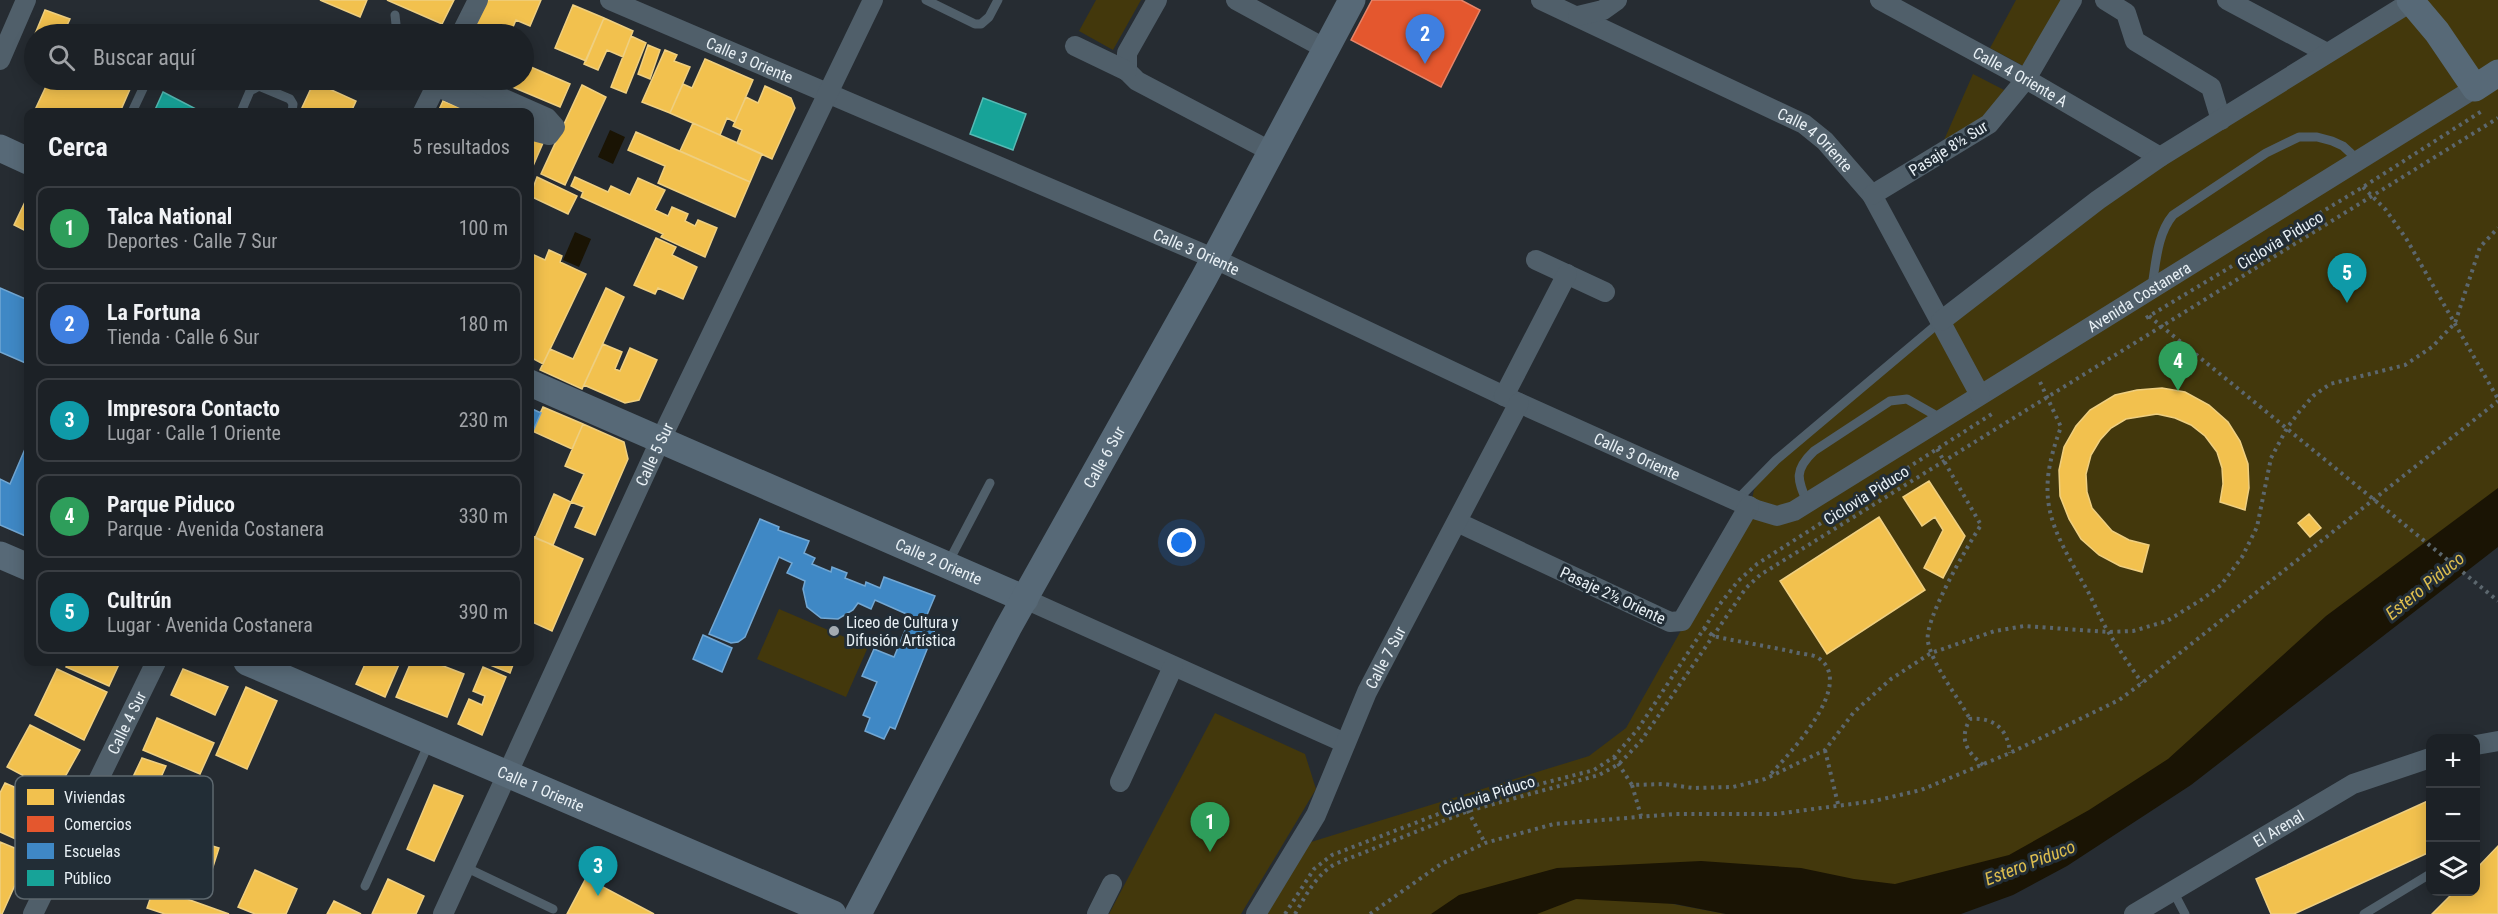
<!DOCTYPE html>
<html lang="es">
<meta charset="utf-8">
<style>
body{margin:0;font-family:"Roboto Condensed",sans-serif;background:#25292e;color:#f1f3f6}
.controls{position:absolute;right:18px;bottom:18px;display:grid;overflow:hidden;border-radius:12px;box-shadow:0 3px 15px #0003}
.controls button{width:54px;height:54px;display:grid;place-items:center;padding:0;border:0;border-bottom:2px solid #3a3e43;background:#1c2126;color:#f1f3f6;font:30px sans-serif}
.you{position:absolute;left:1182px;top:543px;width:21px;height:21px;margin:-15px;border:4px solid #fff;border-radius:50%;background:#1a73e8;box-shadow:0 0 0 9px #1a73e833}
.badge{display:grid;place-items:center;width:39px;height:39px;border-radius:50%;background:#a4abb1;color:#fff;font-size:20px;font-weight:700}
.pin{position:absolute;translate:-50% -50px;filter:drop-shadow(0 2px 3px #0008)}
.pin::after{content:'';position:absolute;top:32px;width:21px;height:18px;background:inherit;clip-path:polygon(0 0,100% 0,50% 100%)}
.list{margin:0;padding:0;list-style:none}
h2{display:flex;justify-content:space-between;align-items:center;height:78px;margin:0;padding:0 24px;font-size:26px}
h2 small{font-size:20px;font-weight:400;color:#a0a3a7}
.list li{display:grid;grid-template-columns:39px 1fr auto;gap:18px;align-items:center;box-sizing:border-box;height:84px;margin:0 12px 12px;padding:0 12px;border:2px solid #3a3e43;border-radius:12px}
.list b{display:block;font-size:22px;white-space:nowrap}
.list p{margin:0;font-size:20px;white-space:nowrap;color:#a0a3a7}
.list em{font-size:20px;font-style:normal;color:#a0a3a7}
.icon{flex:none;width:33px;height:33px;fill:none;stroke:currentColor;stroke-width:2;stroke-linecap:round;stroke-linejoin:round}
.map{position:relative;flex:none;width:2498px;height:914px;overflow:hidden}
.search{position:absolute;background:#1c2126;box-shadow:0 3px 15px #0003;left:24px;top:24px;width:510px;height:66px;display:flex;align-items:center;gap:15px;box-sizing:border-box;padding:0 21px;border-radius:33px;color:#a0a3a7;font-size:22px}
.panel{position:absolute;background:#1c2126;box-shadow:0 3px 15px #0003;left:24px;top:108px;width:510px;height:558px;border-radius:12px}
.map>svg:first-child{display:block}
.green{fill:#43380c}
.water{fill:#1a1404}
.homes{fill:#f2c14e;stroke:#efcf80;stroke-width:1.5}
.shops{fill:#e4572e;stroke:#e5856a;stroke-width:1.5}
.schools{fill:#3f88c5;stroke:#72a7d3;stroke-width:1.5}
.public{fill:#17a398;stroke:#56bab4;stroke-width:1.5}
.lines{fill:none;stroke-linecap:round;stroke-linejoin:round}
.path{stroke:#5c676e;stroke-width:4;stroke-dasharray:3 4.5;stroke-linecap:butt}
.lane{stroke:#505f6a;stroke-width:9}
.street{stroke:#505f6a;stroke-width:20}
.secondary{stroke:#576977;stroke-width:27}
.poi-dot{fill:#a4abb1;stroke:#222d36;stroke-width:2}
.labels{text-anchor:middle;stroke-width:6;stroke-linejoin:round;paint-order:stroke}
.street-label{font-size:16px;fill:#e8f0f5;stroke:#222d36}
.poi-label{font-size:16px;fill:#e8f0f5;stroke:#222d36;text-anchor:start}
.water-label{font-size:18px;font-style:italic;fill:#debe4e;stroke:#222d36}
.key{fill:#222d36;stroke:#5d686f;stroke-width:1.5}
.key-label{font-size:16px;fill:#e8f0f5}
</style>
<div class="map">
<svg width="2498" height="914" viewBox="0 0 2498 914">
<rect width="100%" height="100%" fill="#262c32"/>
<path class="green" d="M 1096,0 L 1141,0 L 1113,50 L 1079,31 Z
M 2016,0 L 2069,0 L 2029,69 L 1990,48 Z
M 2417,0 L 2498,0 L 2498,540 L 2401,611 L 2248,741 L 2114,832 L 1860,914 L 1545,895 L 1496,914 L 1267,914 L 1311,842 L 1589,756 L 1626,728 L 1750,508 L 1754,490 L 1776,460 L 1941,321 L 2159,162 Z
M 1973,74 L 2008,92 L 1979,128 L 1941,147 Z
M 779,609 L 868,647 L 846,697 L 757,659 Z
M 1215,713 L 1305,754 L 1316,789 L 1241,914 L 1109,914 Z
M 1597,895 L 1641,898 L 1726,914 L 1522,914 L 1546,905 Z"/>
<path class="water" d="M 610,130 L 625,137 L 613,164 L 598,157 Z
M 575,232 L 591,239 L 579,267 L 563,260 Z
M 2498,488 L 2498,547 L 2191,785 L 2067,866 L 2013,895 L 1961,914 L 1726,914 L 1675,904 L 1576,899 L 1537,914 L 1431,914 L 1459,895 L 1557,868 L 1701,861 L 1801,868 L 1854,879 L 1895,884 L 2009,855 L 2089,810 L 2168,759 L 2326,616 Z"/>
<path class="homes" d="M 320,0 L 367,0 L 360,17 Z
M 387,0 L 454,0 L 442,24 Z
M 487,0 L 541,0 L 530,26 L 516,20 L 510,34 L 484,34 L 474,30 Z
M 573,5 L 604,18 L 586,61 L 555,48 Z
M 45,10 L 70,19 L 63,34 L 35,34 Z
M 604,18 L 633,31 L 623,57 L 607,50 L 598,70 L 584,64 Z
M 631,36 L 646,43 L 626,93 L 611,87 Z
M 648,45 L 660,50 L 650,79 L 638,74 Z
M 665,50 L 677,55 L 674,61 L 690,67 L 670,113 L 642,102 Z
M 705,59 L 753,80 L 735,122 L 727,118 L 720,135 L 670,113 L 683,84 L 692,88 Z
M 524,64 L 570,84 L 560,107 L 496,80 L 524,80 Z
M 49,80 L 134,80 L 120,112 L 34,112 Z
M 314,82 L 356,101 L 351,112 L 300,112 Z
M 582,85 L 606,97 L 565,185 L 541,174 Z
M 765,86 L 791,98 L 795,108 L 772,159 L 737,143 L 742,130 L 733,126 L 746,97 L 758,103 Z
M 443,101 L 471,112 L 438,112 Z
M 693,123 L 762,154 L 750,182 L 680,151 Z
M 636,132 L 750,182 L 735,217 L 658,183 L 665,166 L 628,150 Z
M 530,138 L 543,143 L 533,166 L 530,165 Z
M 537,177 L 577,196 L 568,214 L 530,196 Z
M 575,177 L 608,192 L 611,186 L 630,195 L 638,178 L 665,190 L 655,210 L 668,216 L 672,207 L 688,214 L 685,221 L 695,226 L 698,220 L 717,228 L 705,257 L 661,237 L 663,234 L 581,197 L 583,192 L 571,186 Z
M 25,202 L 28,203 L 28,232 L 14,225 Z
M 656,238 L 676,247 L 672,255 L 697,267 L 683,299 L 658,288 L 655,294 L 634,285 Z
M 549,250 L 562,256 L 560,262 L 586,274 L 543,364 L 530,357 L 530,259 L 532,254 L 545,260 Z
M 606,288 L 624,297 L 582,389 L 540,370 L 550,349 L 573,359 Z
M 603,344 L 622,352 L 615,369 L 620,371 L 630,348 L 657,360 L 639,400 L 625,403 L 584,385 Z
M 2162,388 L 2185,392 L 2209,405 L 2228,422 L 2240,441 L 2248,464 L 2249,488 L 2245,510 L 2220,502 L 2223,484 L 2222,468 L 2217,452 L 2205,436 L 2191,425 L 2175,418 L 2157,414 L 2126,419 L 2111,428 L 2100,440 L 2091,455 L 2086,474 L 2087,492 L 2092,508 L 2112,531 L 2129,540 L 2149,545 L 2142,572 L 2120,566 L 2099,555 L 2081,539 L 2069,519 L 2060,496 L 2059,470 L 2064,447 L 2076,426 L 2090,410 L 2115,395 L 2137,390 Z
M 543,407 L 583,424 L 572,449 L 532,431 Z
M 583,424 L 624,442 L 628,459 L 595,535 L 575,527 L 584,507 L 571,502 L 584,474 L 565,466 Z
M 1929,481 L 1965,536 L 1943,578 L 1924,568 L 1943,530 L 1935,517 L 1922,526 L 1903,497 Z
M 554,494 L 571,502 L 553,545 L 535,538 Z
M 2309,514 L 2321,528 L 2310,537 L 2298,523 Z
M 1879,517 L 1925,590 L 1827,654 L 1780,581 Z
M 530,535 L 583,559 L 552,631 L 530,621 Z
M 69,662 L 120,662 L 109,686 L 66,667 Z
M 366,662 L 400,662 L 385,697 L 356,684 Z
M 411,662 L 433,662 L 464,674 L 447,717 L 396,697 Z
M 486,662 L 514,662 L 510,673 L 485,663 Z
M 483,667 L 506,677 L 482,735 L 458,724 L 469,699 L 482,705 L 485,696 L 473,691 Z
M 57,669 L 107,692 L 84,740 L 35,715 Z
M 183,669 L 228,687 L 215,715 L 171,695 Z
M 246,687 L 277,701 L 247,769 L 216,755 Z
M 157,718 L 214,743 L 200,774 L 143,750 Z
M 30,725 L 80,750 L 56,793 L 7,767 Z
M 142,758 L 166,766 L 146,811 L 122,800 Z
M 5,783 L 51,803 L 31,846 L 0,832 L 0,793 Z
M 434,785 L 463,796 L 434,861 L 407,849 Z
M 2430,800 L 2430,852 L 2294,914 L 2271,914 L 2256,879 Z
M 148,826 L 219,848 L 211,873 L 157,856 L 155,864 L 138,858 Z
M 0,842 L 29,854 L 2,914 L 0,914 Z
M 2498,846 L 2498,914 L 2432,914 L 2454,892 L 2476,892 L 2476,869 Z
M 127,861 L 179,879 L 173,894 L 229,914 L 165,914 L 147,908 L 155,885 L 123,874 Z
M 255,870 L 297,889 L 286,914 L 255,914 L 238,907 Z
M 586,878 L 654,914 L 567,914 Z
M 388,879 L 424,896 L 416,914 L 372,914 Z
M 334,901 L 361,914 L 327,914 Z"/>
<path class="shops" d="M 1372,0 L 1461,0 L 1480,10 L 1441,87 L 1351,40 Z"/>
<path class="schools" d="M 0,288 L 28,300 L 28,364 L 0,352 Z
M 530,408 L 541,413 L 530,438 Z
M 28,442 L 28,537 L 0,525 L 0,479 L 10,484 Z
M 760,519 L 779,527 L 778,530 L 809,541 L 804,553 L 815,558 L 812,564 L 831,572 L 832,567 L 847,573 L 845,578 L 865,586 L 866,582 L 880,588 L 884,577 L 935,596 L 924,622 L 936,627 L 895,729 L 890,727 L 884,739 L 865,731 L 870,718 L 863,715 L 877,682 L 862,676 L 874,649 L 894,657 L 911,616 L 875,600 L 871,609 L 858,603 L 853,610 L 838,619 L 821,618 L 807,607 L 803,589 L 805,581 L 787,573 L 792,563 L 779,557 L 745,637 L 738,642 L 731,643 L 709,634 Z
M 703,635 L 732,648 L 722,672 L 693,659 Z"/>
<path class="public" d="M 163,92 L 198,110 L 197,112 L 154,112 Z
M 983,98 L 1026,114 L 1013,150 L 970,134 Z"/>
<g class="lines">
<path class="path" d="M 2363,187 L 2386,210 L 2407,240 L 2498,399
M 2149,316 L 2498,601
M 2146,318 L 2363,187 L 2482,111
M 2040,382 L 2061,427 C 2034,499 2050,525 2086,588 C 2094,602 2100,619 2109,633 C 2119,650 2131,667 2142,683
M 1937,449 L 1981,525 C 1968,545 1923,621 1928,642 C 1933,666 1958,697 1970,719
M 1704,628 L 1713,636 C 1740,642 1767,646 1794,652 C 1800,654 1811,654 1817,657 C 1859,683 1787,756 1769,776
M 1825,750 L 1838,804
M 1614,757 L 1632,785 L 1664,784 L 1693,788 L 1733,787 L 1765,779 L 1825,750 L 1854,712 L 1891,679 L 1931,653 L 1995,631 L 2024,626 L 2108,632 L 2133,631 L 2167,621 L 2201,600 L 2221,585 L 2242,557 L 2257,527 L 2271,458 L 2287,428 L 2299,412 L 2313,396 L 2330,384 L 2405,365 L 2432,347 L 2455,323 L 2480,247 L 2498,228
M 1983,765 C 1966,751 1959,739 1970,719 C 1995,717 2008,730 2010,753
M 1632,785 L 1641,816
M 1467,803 L 1468,811 L 1485,843
M 1285,914 L 1314,869 L 1332,855 L 1467,803 L 1594,770 L 1614,757 L 1638,729 L 1720,604 L 1738,581 L 1757,564 L 1995,412
M 1295,914 C 1306,895 1316,875 1335,864 L 1468,811 L 1599,775 L 1619,764 L 1641,741 L 1746,588 L 1760,575 L 2498,118
M 1370,914 L 1441,864 L 1485,843 L 1554,824 L 1674,814 L 1776,814 L 1874,801 L 1921,790 L 2010,753 L 2119,700 L 2142,683 L 2498,401"/>
<path class="lane" d="M 926,0 L 975,24 L 981,24 L 989,17 L 998,0
M 395,15 L 397,34
M 132,112 L 147,80
M 241,112 L 250,91 L 259,86 L 290,99 L 293,104 L 292,112
M 2152,286 C 2156,263 2157,234 2173,215 L 2266,153 L 2299,137 L 2317,137 L 2332,141 L 2343,146 L 2357,159
M 1736,501 L 1776,460 L 1941,321
M 1807,502 C 1797,479 1794,470 1814,451 L 1890,401 L 1907,399 L 1942,419
M 948,563 L 990,483
M 465,867 L 553,909
M 365,886 L 429,743
M 2173,891 L 2185,914
M 2364,914 L 2430,874"/>
<g class="street">
<path id="s1" d="M 610,0 L 1215,259 L 1519,403 L 1757,510 L 1777,516 L 1794,511 L 2475,88"/>
<path d="M 1157,0 L 1127,53 L 1127,71 L 1137,81 L 1272,152"/>
<path d="M 1236,0 L 1326,49"/>
<path id="s2" d="M 1541,0 L 1804,124 L 1825,141 L 1872,195 L 1980,395"/>
<path id="s3" d="M 1880,0 L 2026,79 L 2160,157"/>
<path d="M 2105,0 L 2126,13 L 2135,41 L 2211,87 L 2221,120"/>
<path d="M 2227,0 L 2327,53"/>
<path d="M 1578,16 L 1603,10 L 1617,0"/>
<path d="M 461,34 L 478,0"/>
<path d="M 1075,46 L 1127,71"/>
<path d="M 0,60 L 26,0"/>
<path d="M 461,80 L 547,118 L 555,127 L 549,135 L 530,130"/>
<path d="M 436,86 L 492,112"/>
<path d="M 423,112 L 439,80"/>
<path d="M 1872,195 L 1989,124 L 2026,79 L 2072,0"/>
<path d="M 1536,260 L 1605,292"/>
<path d="M 1941,321 L 2098,200 L 2160,157 L 2414,0"/>
<path d="M 1504,396 L 1567,274"/>
<path d="M 1457,522 L 1670,622 L 1682,621 L 1749,506"/>
<path d="M 1025,599 L 1345,743"/>
<path d="M 2476,745 L 2498,741"/>
<path d="M 1120,782 L 1173,667"/>
<path id="s4" d="M 33,914 L 156,662"/>
<path id="s5" d="M 443,914 L 660,441 L 873,0"/>
<path d="M 1097,914 L 1112,884"/>
<path id="s6" d="M 1256,914 L 1316,815 L 1367,692 L 1519,403"/>
<path id="s7" d="M 2134,914 L 2353,784 L 2430,758"/>
</g>
<g class="secondary">
<path d="M 2410,0 L 2437,32 L 2475,88 L 2498,73"/>
<path d="M 0,148 L 28,161"/>
<path id="s8" d="M 530,383 L 1025,599"/>
<path d="M 0,555 L 28,567"/>
<path id="s9" d="M 247,662 L 833,914"/>
<path id="s10" d="M 858,914 L 1008,628 L 1204,278 L 1352,0"/>
</g>
</g>
<circle class="poi-dot" cx="834" cy="631" r="6"/>
<g class="labels">
<g class="street-label">
<text dy="6" stroke="none"><textPath href="#s1" startOffset="152">Calle 3 Oriente</textPath></text>
<text dy="6" stroke="none"><textPath href="#s3" startOffset="160">Calle 4 Oriente A</textPath></text>
<text dy="6" stroke="none"><textPath href="#s2" startOffset="309">Calle 4 Oriente</textPath></text>
<text transform="translate(1948 148) rotate(-32)" y="6">Pasaje 8½ Sur</text>
<text transform="translate(2280 240) rotate(-31)" y="6">Ciclovia Piduco</text>
<text dy="6" stroke="none"><textPath href="#s1" startOffset="638">Calle 3 Oriente</textPath></text>
<text dy="6" stroke="none"><textPath href="#s1" startOffset="1700">Avenida Costanera</textPath></text>
<text dy="6" stroke="none"><textPath href="#s5" startOffset="506">Calle 5 Sur</textPath></text>
<text dy="6" stroke="none"><textPath href="#s10" startOffset="519">Calle 6 Sur</textPath></text>
<text dy="6" stroke="none"><textPath href="#s1" startOffset="1124">Calle 3 Oriente</textPath></text>
<text transform="translate(1866 495) rotate(-32)" y="6">Ciclovia Piduco</text>
<text dy="6" stroke="none"><textPath href="#s8" startOffset="446">Calle 2 Oriente</textPath></text>
<text transform="translate(1613 595) rotate(25)" y="6">Pasaje 2½ Oriente</text>
<text dy="6" stroke="none"><textPath href="#s6" startOffset="288">Calle 7 Sur</textPath></text>
<text dy="6" stroke="none"><textPath href="#s4" startOffset="213">Calle 4 Sur</textPath></text>
<text dy="6" stroke="none"><textPath href="#s9" startOffset="320">Calle 1 Oriente</textPath></text>
<text transform="translate(1488 795) rotate(-18)" y="6">Ciclovia Piduco</text>
<text dy="6" stroke="none"><textPath href="#s7" startOffset="168">El Arenal</textPath></text>
</g>
<g class="poi-label">
<text x="846" y="628">Liceo de Cultura y<tspan x="846" dy="18">Difusión Artística</tspan></text>
</g>
<g class="water-label">
<text transform="translate(2425 586) rotate(-39)" y="6">Estero Piduco</text>
<text transform="translate(2030 863) rotate(-21)" y="6">Estero Piduco</text>
</g>
</g>
<rect x="15" y="776" width="198" height="123" rx="9" class="key"/>
<rect x="27" y="789" width="27" height="16" fill="#f2c14e"/>
<rect x="27" y="816" width="27" height="16" fill="#e4572e"/>
<rect x="27" y="843" width="27" height="16" fill="#3f88c5"/>
<rect x="27" y="870" width="27" height="16" fill="#17a398"/>
<g class="key-label">
<text x="64" y="803">Viviendas</text>
<text x="64" y="830">Comercios</text>
<text x="64" y="857">Escuelas</text>
<text x="64" y="884">Público</text>
</g>
</svg>
<div class="controls">
<button>+</button>
<button>−</button>
<button><svg class="icon" aria-label="layers" viewBox="0 0 24 24"><path d="M12 4l9 5-9 5-9-5zM3 14l9 5 9-5"/></svg></button>
</div>
<div class="you"></div>
<div class="pin badge" style="left:1210px;top:852px;background:#2e9e5b">1</div>
<div class="pin badge" style="left:1425px;top:64px;background:#3f7fe0">2</div>
<div class="pin badge" style="left:598px;top:896px;background:#0f9aa8">3</div>
<div class="pin badge" style="left:2178px;top:391px;background:#2e9e5b">4</div>
<div class="pin badge" style="left:2347px;top:303px;background:#0f9aa8">5</div>
<div class="search"><svg class="icon" aria-label="search" viewBox="0 0 24 24"><circle cx="10" cy="10" r="6"/><path d="M15 15l6 6"/></svg>Buscar aquí</div>
<section class="panel">
<h2>Cerca<small>5 resultados</small></h2>
<ul class="list">
<li><span class="badge" style="background:#2e9e5b">1</span><div><b>Talca National</b><p>Deportes · Calle 7 Sur</p></div><em>100 m</em></li>
<li><span class="badge" style="background:#3f7fe0">2</span><div><b>La Fortuna</b><p>Tienda · Calle 6 Sur</p></div><em>180 m</em></li>
<li><span class="badge" style="background:#0f9aa8">3</span><div><b>Impresora Contacto</b><p>Lugar · Calle 1 Oriente</p></div><em>230 m</em></li>
<li><span class="badge" style="background:#2e9e5b">4</span><div><b>Parque Piduco</b><p>Parque · Avenida Costanera</p></div><em>330 m</em></li>
<li><span class="badge" style="background:#0f9aa8">5</span><div><b>Cultrún</b><p>Lugar · Avenida Costanera</p></div><em>390 m</em></li>
</ul>
</section>
</div>
